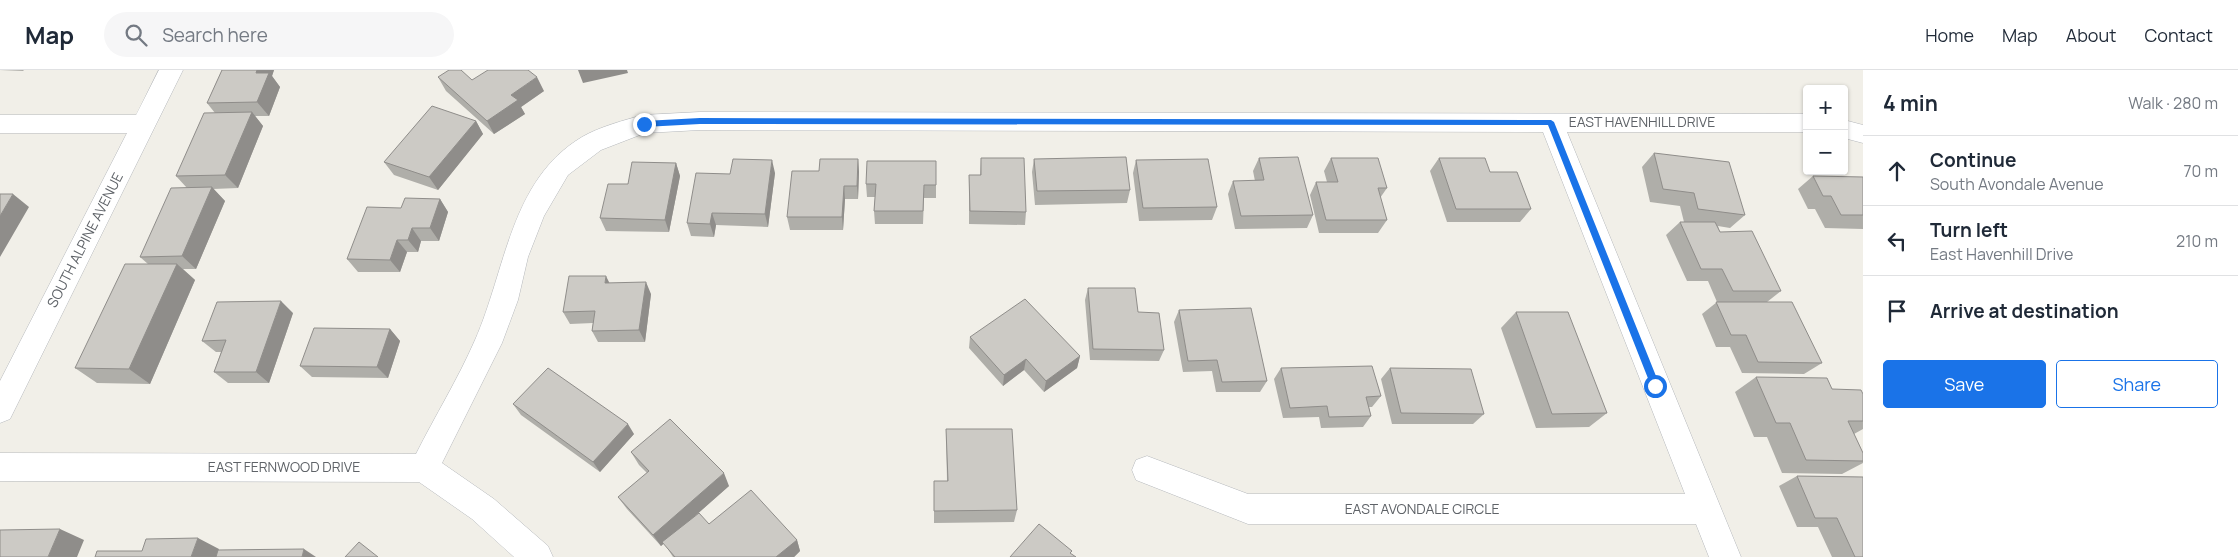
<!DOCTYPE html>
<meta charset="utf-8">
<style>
body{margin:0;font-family:Manrope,sans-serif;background:#f6f6f7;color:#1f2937}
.controls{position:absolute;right:15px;top:15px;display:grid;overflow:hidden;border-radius:5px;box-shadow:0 1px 4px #0004}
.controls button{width:45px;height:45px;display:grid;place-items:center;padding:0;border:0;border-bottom:1px solid #e0e1e3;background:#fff;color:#1f2937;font:25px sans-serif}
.stop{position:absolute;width:15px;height:15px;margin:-11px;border:4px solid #1a73e8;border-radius:50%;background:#fff}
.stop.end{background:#1a73e8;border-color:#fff;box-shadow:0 1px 5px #0008}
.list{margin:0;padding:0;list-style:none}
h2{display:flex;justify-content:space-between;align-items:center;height:65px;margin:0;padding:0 20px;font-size:21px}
h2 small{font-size:16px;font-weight:400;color:#747a83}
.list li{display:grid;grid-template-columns:32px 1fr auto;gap:15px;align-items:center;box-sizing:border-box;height:70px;padding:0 20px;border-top:1px solid #e0e1e3}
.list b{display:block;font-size:19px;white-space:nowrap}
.list p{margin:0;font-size:16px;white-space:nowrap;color:#747a83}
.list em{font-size:16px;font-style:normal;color:#747a83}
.actions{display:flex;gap:10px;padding:15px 20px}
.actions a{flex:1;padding:11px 0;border:1px solid #1a73e8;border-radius:5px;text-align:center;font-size:18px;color:#1a73e8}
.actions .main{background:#1a73e8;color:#fff}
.icon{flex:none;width:28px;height:28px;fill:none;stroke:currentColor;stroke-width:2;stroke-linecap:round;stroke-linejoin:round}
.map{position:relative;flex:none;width:1863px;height:487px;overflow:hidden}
header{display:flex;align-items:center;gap:30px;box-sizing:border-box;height:70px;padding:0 25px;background:#fff;border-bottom:1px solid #e0e1e3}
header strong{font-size:24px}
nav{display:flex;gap:28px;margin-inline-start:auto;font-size:18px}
.search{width:350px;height:45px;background:#f6f6f7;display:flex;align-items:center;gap:12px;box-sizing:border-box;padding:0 18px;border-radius:28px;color:#747a83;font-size:19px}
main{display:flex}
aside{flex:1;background:#fff}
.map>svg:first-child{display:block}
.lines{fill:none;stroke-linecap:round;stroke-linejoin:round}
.minor-casing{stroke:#b5b8bc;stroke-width:1}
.minor{fill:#fff;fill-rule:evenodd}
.wall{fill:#afaea9}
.shaded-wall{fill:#8f8d8a}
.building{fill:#cccac5;stroke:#8f8d8a}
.route{fill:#1a73e8}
.labels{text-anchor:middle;stroke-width:4;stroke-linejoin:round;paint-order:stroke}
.street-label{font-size:14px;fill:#5f6368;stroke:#fff}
</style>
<header>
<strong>Map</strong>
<div class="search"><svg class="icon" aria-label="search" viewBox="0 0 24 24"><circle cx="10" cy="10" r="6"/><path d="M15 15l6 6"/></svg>Search here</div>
<nav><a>Home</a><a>Map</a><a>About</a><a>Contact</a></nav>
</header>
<main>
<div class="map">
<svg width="1863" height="487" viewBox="0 0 1863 487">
<rect width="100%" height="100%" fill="#f1efe8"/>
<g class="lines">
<defs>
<path id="minor" d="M 159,0 L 183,0 L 10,349 L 0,353 L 0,311 L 127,63 L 0,63 L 0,45 L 136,45 Z
M 700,42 L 1807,44 L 1807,62 L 1567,62 L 1741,487 L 1709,487 L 1696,454 L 1248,454 L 1136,410 L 1132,400 L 1136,390 L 1147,386 L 1248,424 L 1685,424 L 1543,62 L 700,60 L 645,63 L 601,80 L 568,105 L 544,146 L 528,187 L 518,230 L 502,273 L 442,393 L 494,429 L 548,476 L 553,487 L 514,487 L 472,449 L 419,412 L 0,411 L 0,383 L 416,384 C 435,346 458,309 475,270 C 506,200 510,110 582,67 C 599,57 625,50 643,45 Z
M 1844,50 L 1863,55 L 1863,73 L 1844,68 Z"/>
</defs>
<use href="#minor" class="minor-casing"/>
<use href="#minor" class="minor"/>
</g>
<path class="wall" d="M 0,0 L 24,0 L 23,1 Z
M 222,0 L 274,0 L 272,6 L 280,17 L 269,46 L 255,46 L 263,56 L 238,118 L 213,119 L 225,131 L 196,199 L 183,199 L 195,210 L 150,314 L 97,313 L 75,298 L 148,194 L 140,187 L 187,118 L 176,106 L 215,43 L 207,33 Z
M 438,7 L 472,10 L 544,21 L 521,37 L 525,44 L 494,64 L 446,21 Z
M 476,51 L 483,64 L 438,120 L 394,105 L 384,92 Z
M 1654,83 L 1745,145 L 1730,158 L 1718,156 L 1720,162 L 1781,221 L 1767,232 L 1822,293 L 1804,304 L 1742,303 L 1730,277 L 1716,277 L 1702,244 L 1717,232 L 1708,211 L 1687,211 L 1666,165 L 1680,152 L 1684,152 L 1680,136 L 1650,132 L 1642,97 Z
M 981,88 L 1026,142 L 1025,155 L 969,154 L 969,105 L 980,105 Z
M 1259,88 L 1313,145 L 1307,158 L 1235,159 L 1228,124 L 1233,111 L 1255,111 L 1253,101 Z
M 1331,88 L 1387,118 L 1380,128 L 1387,150 L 1378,163 L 1319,163 L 1310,125 L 1316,112 L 1327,112 L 1324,101 Z
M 1439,88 L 1490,102 L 1531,139 L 1520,152 L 1447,152 L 1430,101 Z
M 858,89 L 859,102 L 858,129 L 845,129 L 843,160 L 790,160 L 787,147 L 819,101 Z
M 1034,89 L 1130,120 L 1127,133 L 1035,135 L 1032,102 Z
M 1136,90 L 1217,137 L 1212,150 L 1139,151 L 1133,103 Z
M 936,91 L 936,128 L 924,128 L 923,154 L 875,154 L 874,141 L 875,127 L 867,127 L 866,114 Z
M 676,93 L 680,106 L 669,162 L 606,161 L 600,148 L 628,114 Z
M 775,103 L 768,157 L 716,155 L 714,167 L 691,166 L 687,153 L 730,104 Z
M 1813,106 L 1863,107 L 1863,159 L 1825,158 L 1815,139 L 1808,139 L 1798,119 Z
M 440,129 L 448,142 L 439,171 L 421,171 L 418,182 L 407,182 L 400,202 L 358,202 L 347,189 L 401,138 Z
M 610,213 L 651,224 L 645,272 L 598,272 L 592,261 L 593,253 L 570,254 L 563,242 Z
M 1088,218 L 1138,242 L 1164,280 L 1159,291 L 1090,290 L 1085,230 Z
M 1179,240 L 1267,311 L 1260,322 L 1216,322 L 1212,301 L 1183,302 L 1174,252 Z
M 1516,242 L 1607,343 L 1589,357 L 1536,358 L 1501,258 Z
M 293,243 L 269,313 L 228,313 L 214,302 L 221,282 L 216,282 L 202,271 Z
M 390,259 L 400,271 L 388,308 L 312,307 L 300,296 Z
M 970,267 L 1080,286 L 1077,298 L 1044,322 L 1024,300 L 1003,316 L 969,278 Z
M 1281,298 L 1381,326 L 1372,337 L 1369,337 L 1371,346 L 1363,357 L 1321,358 L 1319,347 L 1283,348 L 1274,309 Z
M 1390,298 L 1484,344 L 1473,354 L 1392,354 L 1381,309 Z
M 1756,307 L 1863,324 L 1863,359 L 1854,364 L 1863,383 L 1863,393 L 1842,404 L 1782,403 L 1767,367 L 1754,367 L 1735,322 Z
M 513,334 L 634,364 L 600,402 L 521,345 Z
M 946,359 L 1017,440 L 1014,452 L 934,453 L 934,411 L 947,411 Z
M 631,382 L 729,416 L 695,446 L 709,454 L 797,470 L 800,481 L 794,487 L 673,487 L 664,473 L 661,476 L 627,439 L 618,427 L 647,403 L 639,395 Z
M 1797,406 L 1863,407 L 1863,487 L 1832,487 L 1818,457 L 1797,457 L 1779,416 Z"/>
<path class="shaded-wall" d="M 257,0 L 274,0 L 272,6 L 280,17 L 269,46 L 257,32 L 256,3 Z
M 578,0 L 627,0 L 628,3 L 583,13 Z
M 537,7 L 544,21 L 521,37 L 525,44 L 494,64 L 487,51 L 511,25 Z
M 252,42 L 263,56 L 238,118 L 225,105 Z
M 476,51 L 483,64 L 438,120 L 429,107 Z
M 858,89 L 859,102 L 858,129 L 857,116 Z
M 772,90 L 775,103 L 768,157 L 765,144 Z
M 676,93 L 680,106 L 669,162 L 665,150 Z
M 844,116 L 845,129 L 843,160 L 842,147 Z
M 212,117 L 225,131 L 196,199 L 182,186 Z
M 13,124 L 29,137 L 0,187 L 0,146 Z
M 440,129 L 448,142 L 439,171 L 430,158 Z
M 712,143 L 716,155 L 714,167 L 710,154 Z
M 412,158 L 421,171 L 418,182 L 408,170 Z
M 397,170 L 407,182 L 400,202 L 390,190 Z
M 177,194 L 195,210 L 150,314 L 129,299 Z
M 606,206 L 612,218 L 605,213 Z
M 646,212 L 651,224 L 645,272 L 639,260 Z
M 281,231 L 293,243 L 269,313 L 256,302 Z
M 390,259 L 400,271 L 388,308 L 377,297 Z
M 1080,286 L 1077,298 L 1044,322 L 1046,311 Z
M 1026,289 L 1024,300 L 1003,316 L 1004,305 Z
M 628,354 L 634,364 L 600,402 L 593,392 Z
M 724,403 L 729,416 L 661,476 L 653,465 Z
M 60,459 L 84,470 L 77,487 L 48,487 Z
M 198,468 L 219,479 L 216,487 L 191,487 Z
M 797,470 L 800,481 L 794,487 L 776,487 Z
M 304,479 L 316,487 L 302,487 Z"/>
<path class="building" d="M 222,0 L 257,0 L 256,3 L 269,3 L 257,32 L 207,33 Z
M 449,0 L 461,0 L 472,10 L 488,0 L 528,0 L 537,7 L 511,25 L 518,30 L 487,51 L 438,7 Z
M 432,36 L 476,51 L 429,107 L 384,92 Z
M 252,42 L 225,105 L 176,106 L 204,43 Z
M 1654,83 L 1729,92 L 1745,145 L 1698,139 L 1694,123 L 1663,119 Z
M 1126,87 L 1130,120 L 1037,121 L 1034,89 Z
M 1298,87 L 1313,145 L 1241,146 L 1233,111 L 1264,110 L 1259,88 Z
M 981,88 L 1024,88 L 1026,142 L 970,141 L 969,105 L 981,105 Z
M 1331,88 L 1378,88 L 1387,118 L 1378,118 L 1387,150 L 1326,150 L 1316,112 L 1338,112 Z
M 1439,88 L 1485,88 L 1490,102 L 1517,102 L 1531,139 L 1456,139 Z
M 733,89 L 772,90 L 765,144 L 712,143 L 710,154 L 687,153 L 696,103 L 730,104 Z
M 820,89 L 858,89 L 857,116 L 844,116 L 842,147 L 787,147 L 792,101 L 819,101 Z
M 1208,89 L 1217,137 L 1143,138 L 1136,90 Z
M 867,91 L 936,91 L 936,115 L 924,115 L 923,141 L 874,141 L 876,114 L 866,114 Z
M 632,92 L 676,93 L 665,150 L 600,148 L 608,114 L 628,114 Z
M 1813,106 L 1863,107 L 1863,145 L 1841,145 L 1831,126 L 1823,126 Z
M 212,117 L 182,186 L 140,187 L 171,118 Z
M 0,124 L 13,124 L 0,146 Z
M 405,128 L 440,129 L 430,158 L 412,158 L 408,170 L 397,170 L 390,190 L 347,189 L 367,137 L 401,138 Z
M 1680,152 L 1715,152 L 1720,162 L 1752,161 L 1781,221 L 1733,221 L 1722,199 L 1701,199 Z
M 125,194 L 177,194 L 129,299 L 75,298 Z
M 569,206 L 606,206 L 605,213 L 646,212 L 639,260 L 592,261 L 595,241 L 563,242 Z
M 1088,218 L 1135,218 L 1138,242 L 1159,243 L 1164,280 L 1093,279 Z
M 1025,229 L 1080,286 L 1046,311 L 1026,289 L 1004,305 L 970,267 Z
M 281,231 L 256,302 L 214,302 L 226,270 L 202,271 L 217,232 Z
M 1716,232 L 1792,232 L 1822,293 L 1758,292 L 1746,265 L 1731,265 Z
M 1251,238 L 1267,311 L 1222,312 L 1217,290 L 1188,291 L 1179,240 Z
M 1516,242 L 1568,242 L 1607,343 L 1552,344 Z
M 314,258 L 390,259 L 377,297 L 300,296 Z
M 1372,296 L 1381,326 L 1366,327 L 1371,346 L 1329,347 L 1327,336 L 1290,338 L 1281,298 Z
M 548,298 L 628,354 L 593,392 L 513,334 Z
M 1390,298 L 1471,299 L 1484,344 L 1401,343 Z
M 1756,307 L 1827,308 L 1832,319 L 1861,320 L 1863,324 L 1863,351 L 1848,351 L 1863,383 L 1863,391 L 1806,390 L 1790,353 L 1776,353 Z
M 670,349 L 724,403 L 653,465 L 618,427 L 649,401 L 631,382 Z
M 946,359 L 1012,359 L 1017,440 L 934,441 L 934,411 L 948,411 Z
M 1797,406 L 1863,407 L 1863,487 L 1855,487 L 1837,448 L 1815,448 Z
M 751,420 L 797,470 L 776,487 L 675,487 L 662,472 L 699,443 L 709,454 Z
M 1039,454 L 1072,481 L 1070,483 L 1076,487 L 1010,487 Z
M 60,459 L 48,487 L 0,487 L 0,460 Z
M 198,468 L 191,487 L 95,487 L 97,481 L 142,481 L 146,469 Z
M 359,472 L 378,487 L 345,487 Z
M 304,479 L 302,487 L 216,487 L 218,480 Z"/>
<path class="route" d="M 700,48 L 1551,50 L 1554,52 L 1660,316 L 1655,319 L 1651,316 L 1548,55 L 700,54 L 644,57 L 640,54 L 644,51 Z"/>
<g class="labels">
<g class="street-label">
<text x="1642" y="57">EAST HAVENHILL DRIVE</text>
<text transform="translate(85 170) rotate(-63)" y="5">SOUTH ALPINE AVENUE</text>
<text x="284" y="402">EAST FERNWOOD DRIVE</text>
<text x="1422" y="444">EAST AVONDALE CIRCLE</text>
</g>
</g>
</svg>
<div class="controls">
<button>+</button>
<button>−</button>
</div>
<div class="stop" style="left:1655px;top:316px"></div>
<div class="stop end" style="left:644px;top:54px"></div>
</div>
<aside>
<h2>4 min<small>Walk · 280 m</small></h2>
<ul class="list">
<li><svg class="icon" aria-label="ahead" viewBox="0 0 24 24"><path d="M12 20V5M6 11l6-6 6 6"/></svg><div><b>Continue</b><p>South Avondale Avenue</p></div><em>70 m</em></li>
<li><svg class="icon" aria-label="left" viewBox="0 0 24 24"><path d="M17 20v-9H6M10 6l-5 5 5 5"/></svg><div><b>Turn left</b><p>East Havenhill Drive</p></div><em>210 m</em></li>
<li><svg class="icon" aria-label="arrive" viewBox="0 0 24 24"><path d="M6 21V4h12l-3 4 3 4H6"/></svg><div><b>Arrive at destination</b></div></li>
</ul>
<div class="actions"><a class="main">Save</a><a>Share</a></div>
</aside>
</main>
